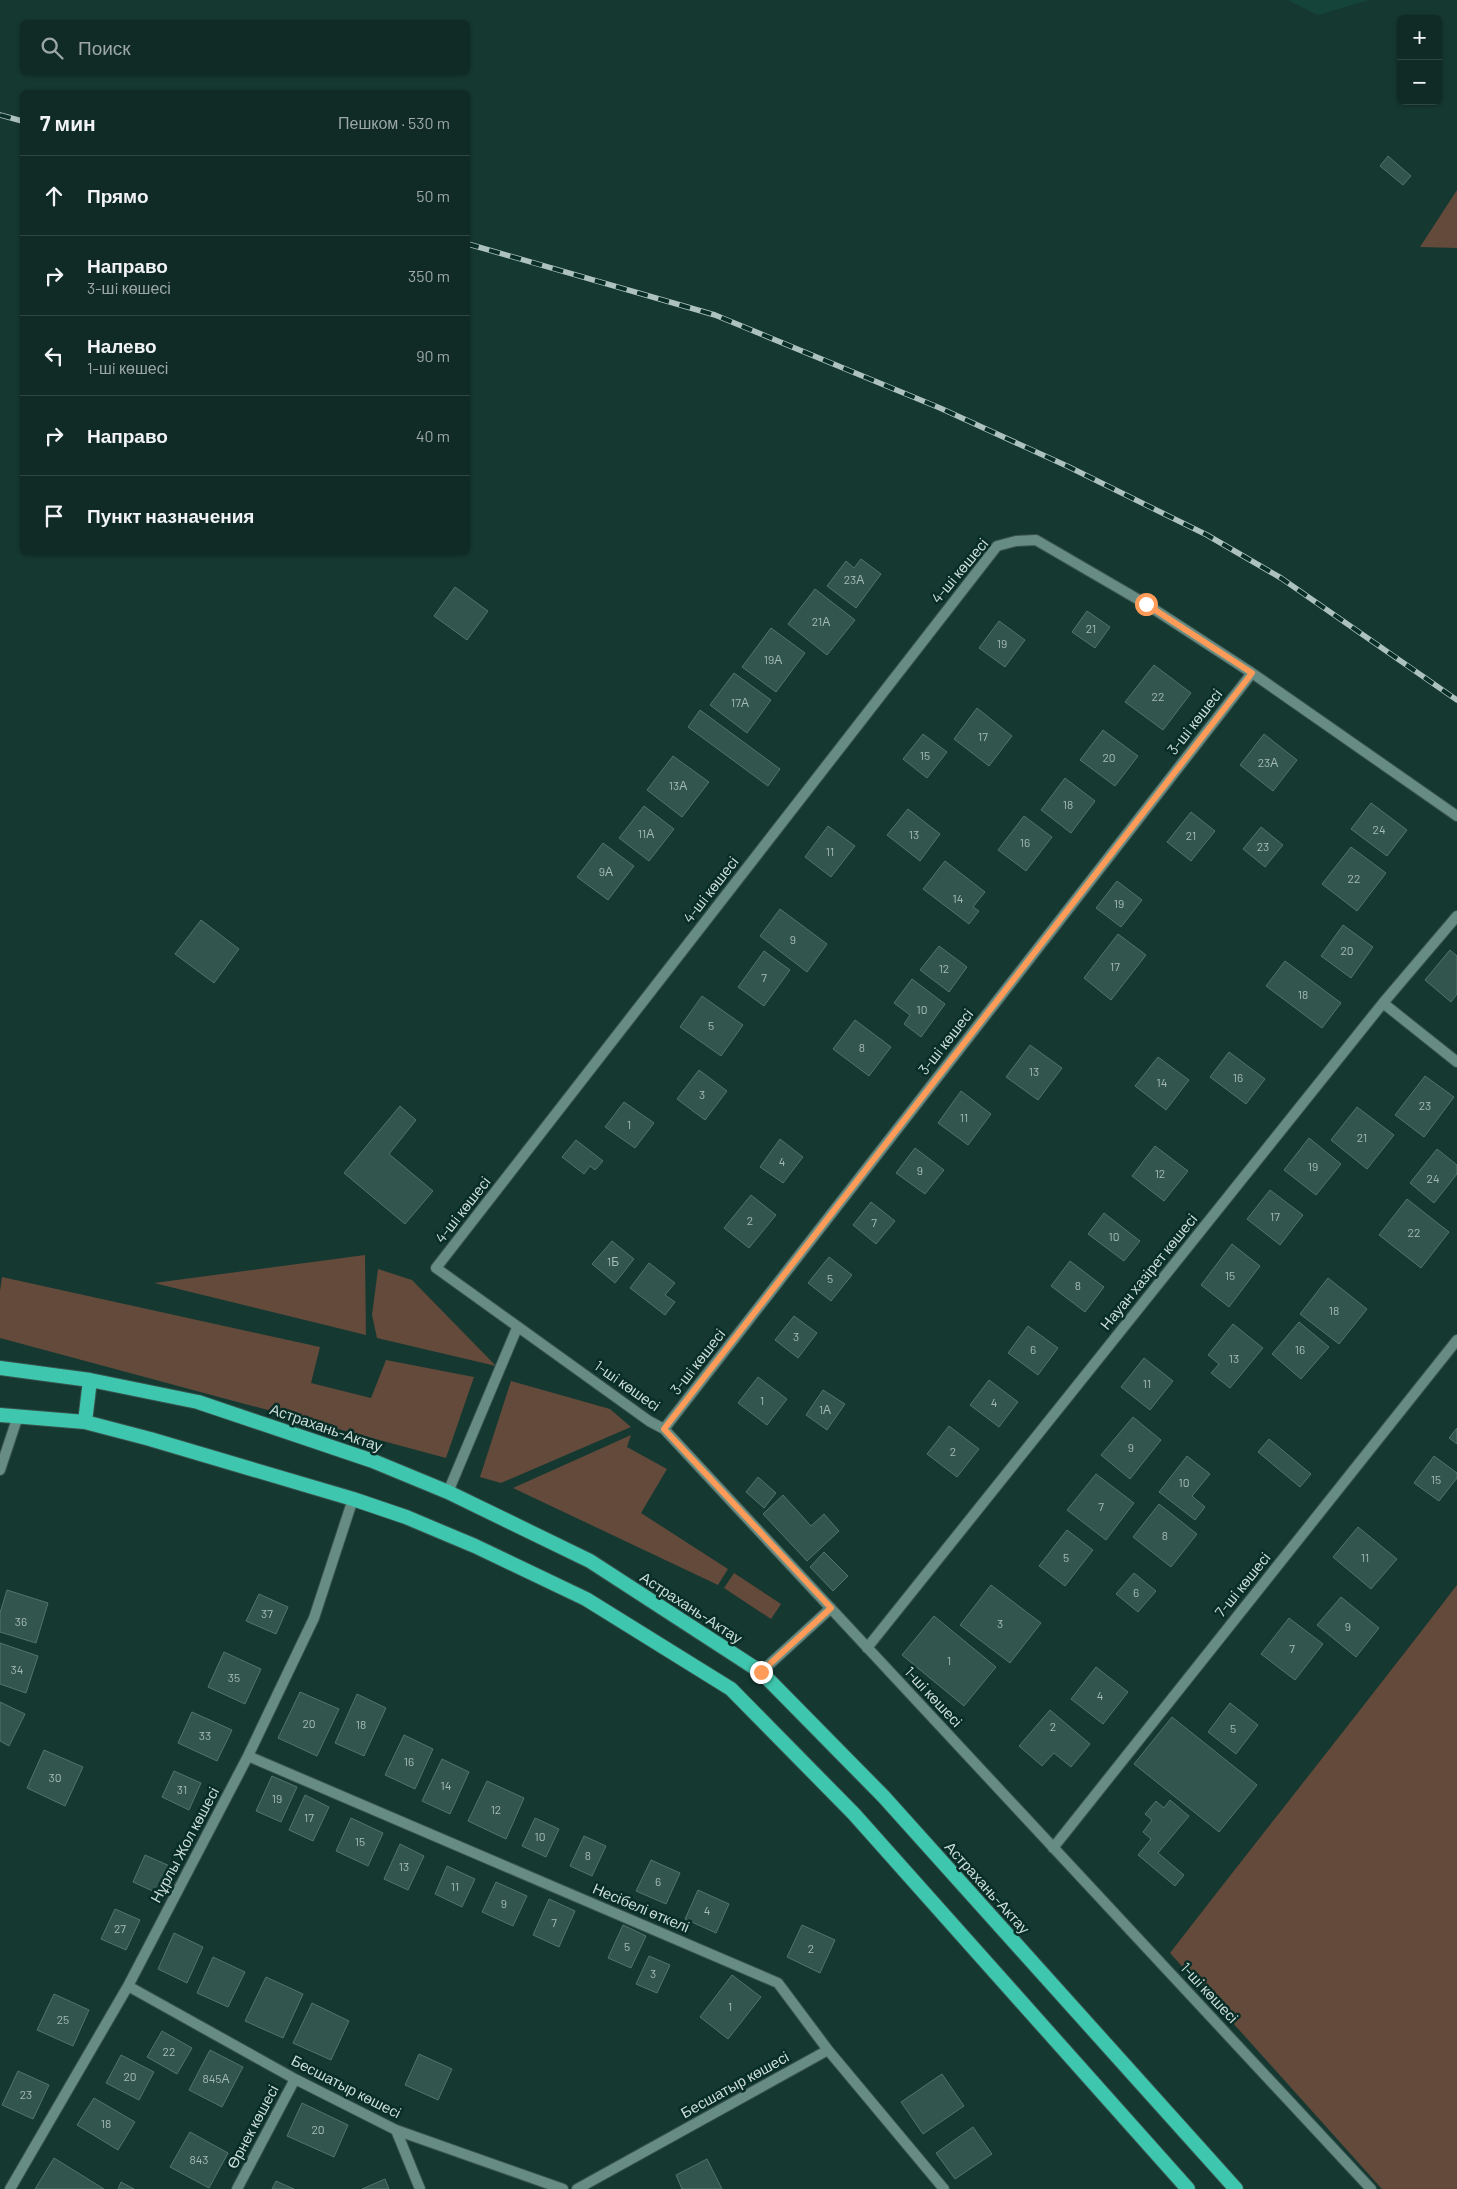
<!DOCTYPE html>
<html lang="ru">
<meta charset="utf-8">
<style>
body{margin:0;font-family:Barlow,sans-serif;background:#1e3632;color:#f1f3f6}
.controls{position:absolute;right:15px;top:15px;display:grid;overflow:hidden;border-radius:8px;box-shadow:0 1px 4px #0004}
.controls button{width:45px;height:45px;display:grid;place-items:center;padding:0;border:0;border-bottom:1px solid #304642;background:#102a25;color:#f1f3f6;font:25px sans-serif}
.stop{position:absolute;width:15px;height:15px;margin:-11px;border:4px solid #fe9b59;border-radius:50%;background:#fff}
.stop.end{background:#fe9b59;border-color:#fff;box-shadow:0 1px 5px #0008}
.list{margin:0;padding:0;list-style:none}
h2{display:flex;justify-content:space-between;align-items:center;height:65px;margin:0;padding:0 20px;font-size:21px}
h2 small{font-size:16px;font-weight:400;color:#9ca7a7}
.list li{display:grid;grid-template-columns:32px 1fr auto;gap:15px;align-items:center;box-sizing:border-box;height:80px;padding:0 20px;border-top:1px solid #304642}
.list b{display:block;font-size:19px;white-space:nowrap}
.list p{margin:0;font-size:16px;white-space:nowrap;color:#9ca7a7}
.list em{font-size:16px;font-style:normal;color:#9ca7a7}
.icon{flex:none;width:28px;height:28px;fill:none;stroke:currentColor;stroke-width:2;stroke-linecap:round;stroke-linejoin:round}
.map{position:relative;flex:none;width:1457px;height:2189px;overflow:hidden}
.search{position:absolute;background:#102a25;box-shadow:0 1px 4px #0004;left:20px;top:20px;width:450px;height:55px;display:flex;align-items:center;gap:12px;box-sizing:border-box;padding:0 18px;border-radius:8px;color:#9ca7a7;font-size:19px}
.panel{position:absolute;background:#102a25;box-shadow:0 1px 4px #0004;left:20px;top:90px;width:450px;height:465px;border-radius:8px}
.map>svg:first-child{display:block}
.built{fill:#15443a}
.green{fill:#634a3b}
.building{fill:#32554d;stroke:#51756c}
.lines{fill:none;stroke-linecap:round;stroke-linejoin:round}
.minor-casing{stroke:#39544e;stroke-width:12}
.trunk-casing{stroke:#39544e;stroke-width:16}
.minor{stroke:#678c83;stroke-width:10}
.trunk{stroke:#3ec7ae;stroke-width:14}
.rail-casing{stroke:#aec2bd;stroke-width:5.5}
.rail{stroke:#092e27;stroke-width:4;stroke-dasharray:11;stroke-linecap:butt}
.route{stroke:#fe9b59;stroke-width:6}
.labels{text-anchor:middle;stroke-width:5;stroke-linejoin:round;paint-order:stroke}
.number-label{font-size:12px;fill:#a5bbb5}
.street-label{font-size:15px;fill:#cbddd8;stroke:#092e27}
</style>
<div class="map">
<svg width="1457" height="2189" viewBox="0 0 1457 2189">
<rect width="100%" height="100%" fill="#153831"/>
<path class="built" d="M 1288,0 L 1369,0 L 1318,15 Z"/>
<path class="green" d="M 1457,190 L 1457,248 L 1420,247 Z
M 365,1255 L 366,1335 L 154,1283 Z
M 378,1269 L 412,1280 L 496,1366 L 377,1338 L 372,1315 Z
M 2,1277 L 320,1347 L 311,1383 L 371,1398 L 386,1360 L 474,1377 L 446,1458 L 0,1338 L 0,1291 Z
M 511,1381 L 610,1409 L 631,1427 L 501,1483 L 480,1477 Z
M 631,1435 L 627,1447 L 667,1469 L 641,1513 L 728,1569 L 718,1585 L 513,1488 Z
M 734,1573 L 781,1604 L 771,1619 L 724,1588 Z
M 1457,1585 L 1457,2189 L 1382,2189 L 1170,1953 C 1265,1830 1362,1709 1457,1585 Z"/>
<path class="building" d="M 1388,156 L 1411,176 L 1403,185 L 1380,166 Z
M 861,559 L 881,574 L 856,608 L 827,586 L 846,561 L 854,568 Z
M 455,587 L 488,611 L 467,640 L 434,616 Z
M 815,589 L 855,620 L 827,655 L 788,624 Z
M 1087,611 L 1110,627 L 1095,648 L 1072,632 Z
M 999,621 L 1025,640 L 1005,667 L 979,648 Z
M 771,628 L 805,653 L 776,692 L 742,667 Z
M 1154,665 L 1191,693 L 1163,730 L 1125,702 Z
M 734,673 L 771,700 L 747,733 L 710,705 Z
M 977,708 L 1012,736 L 989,766 L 954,739 Z
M 700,710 L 780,769 L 768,786 L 688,727 Z
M 1103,730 L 1138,756 L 1115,786 L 1080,760 Z
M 923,734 L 947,752 L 927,778 L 903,759 Z
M 1264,734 L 1297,760 L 1273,791 L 1240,765 Z
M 673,756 L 709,782 L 682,817 L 647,790 Z
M 1065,778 L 1095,801 L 1071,833 L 1041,810 Z
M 1371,803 L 1407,830 L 1387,856 L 1351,829 Z
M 644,806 L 674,829 L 649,861 L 619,838 Z
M 908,809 L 940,834 L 920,861 L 887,835 Z
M 1191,812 L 1215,831 L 1191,861 L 1167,842 Z
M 1024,816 L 1052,837 L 1026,871 L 998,850 Z
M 828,826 L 855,846 L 831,877 L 805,857 Z
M 1261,827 L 1283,845 L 1265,867 L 1243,849 Z
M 603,843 L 634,866 L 608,900 L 577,877 Z
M 1351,847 L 1386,873 L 1357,911 L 1322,884 Z
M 945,861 L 985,892 L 973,907 L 979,911 L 969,924 L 923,889 Z
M 1117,881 L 1142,900 L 1121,927 L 1096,908 Z
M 780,909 L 827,944 L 807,972 L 760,936 Z
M 201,920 L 239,949 L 214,983 L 175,954 Z
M 1343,925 L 1373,947 L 1351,978 L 1321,956 Z
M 1118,934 L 1146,955 L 1111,1000 L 1084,978 Z
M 939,946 L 967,967 L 949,992 L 920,970 Z
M 1450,950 L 1457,956 L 1457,994 L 1451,1002 L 1425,980 Z
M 764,951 L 790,970 L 764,1006 L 738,987 Z
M 1285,961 L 1341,1003 L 1322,1028 L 1266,986 Z
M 912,979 L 945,1004 L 921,1037 L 904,1024 L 910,1015 L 894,1003 Z
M 702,996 L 743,1025 L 721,1056 L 680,1027 Z
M 855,1020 L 891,1047 L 869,1076 L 833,1049 Z
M 1030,1045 L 1062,1068 L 1038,1100 L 1006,1077 Z
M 1229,1052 L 1265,1079 L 1246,1104 L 1210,1077 Z
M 1158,1057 L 1189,1080 L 1166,1110 L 1135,1086 Z
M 699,1070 L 727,1091 L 705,1120 L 677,1099 Z
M 1425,1076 L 1454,1097 L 1424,1137 L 1395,1115 Z
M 961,1091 L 991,1114 L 968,1145 L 938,1123 Z
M 624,1102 L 654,1123 L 635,1148 L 605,1127 Z
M 400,1106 L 416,1120 L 389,1154 L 433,1191 L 405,1224 L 344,1173 Z
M 1357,1107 L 1394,1135 L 1367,1169 L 1331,1140 Z
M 1309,1138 L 1341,1164 L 1316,1195 L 1284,1170 Z
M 780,1139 L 803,1157 L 783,1183 L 760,1167 Z
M 576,1140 L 603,1161 L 595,1170 L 590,1166 L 584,1174 L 562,1157 Z
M 1155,1146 L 1188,1171 L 1164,1201 L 1132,1176 Z
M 915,1148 L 944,1170 L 925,1194 L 896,1173 Z
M 1437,1149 L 1457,1165 L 1457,1174 L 1434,1203 L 1410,1183 Z
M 1270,1190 L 1303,1215 L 1280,1245 L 1247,1219 Z
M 751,1195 L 776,1215 L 749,1248 L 724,1228 Z
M 1407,1199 L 1449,1232 L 1421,1268 L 1379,1235 Z
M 871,1202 L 895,1221 L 876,1244 L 853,1225 Z
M 1104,1213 L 1140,1241 L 1124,1261 L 1088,1234 Z
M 612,1241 L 634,1259 L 615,1283 L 592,1264 Z
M 1232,1244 L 1260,1266 L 1229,1307 L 1201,1285 Z
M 829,1257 L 852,1275 L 831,1301 L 808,1283 Z
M 1070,1261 L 1104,1287 L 1085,1312 L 1051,1286 Z
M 649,1263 L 675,1283 L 665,1295 L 675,1302 L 665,1315 L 630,1288 Z
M 1328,1278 L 1367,1309 L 1339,1344 L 1300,1314 Z
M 794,1316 L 817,1333 L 798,1358 L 775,1340 Z
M 1299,1322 L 1329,1347 L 1301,1379 L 1272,1354 Z
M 1233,1324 L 1263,1348 L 1230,1388 L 1211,1373 L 1219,1364 L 1208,1355 Z
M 1028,1326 L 1058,1348 L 1038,1375 L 1008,1353 Z
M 1144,1358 L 1173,1381 L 1150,1410 L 1121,1387 Z
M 758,1377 L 787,1399 L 767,1425 L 738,1403 Z
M 989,1380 L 1018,1402 L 999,1427 L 970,1405 Z
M 823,1390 L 845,1404 L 827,1430 L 806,1415 Z
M 1133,1417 L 1161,1440 L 1130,1479 L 1101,1455 Z
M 949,1426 L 979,1449 L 957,1477 L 927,1454 Z
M 1457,1428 L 1457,1444 L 1449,1438 Z
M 1269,1439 L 1311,1474 L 1300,1487 L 1258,1452 Z
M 1187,1456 L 1210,1474 L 1192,1496 L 1205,1507 L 1195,1520 L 1159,1492 Z
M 1434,1456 L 1457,1473 L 1457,1478 L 1439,1501 L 1414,1483 Z
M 1096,1474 L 1134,1503 L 1106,1540 L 1067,1510 Z
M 758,1477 L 776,1493 L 764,1508 L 746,1492 Z
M 783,1495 L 811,1526 L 824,1514 L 839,1531 L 807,1561 L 763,1514 Z
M 1159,1504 L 1197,1534 L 1171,1567 L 1133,1537 Z
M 1358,1527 L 1397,1559 L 1371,1589 L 1333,1557 Z
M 1067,1530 L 1093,1550 L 1065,1586 L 1039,1566 Z
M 824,1552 L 848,1576 L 833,1591 L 810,1567 Z
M 1134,1573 L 1156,1591 L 1138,1612 L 1116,1594 Z
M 991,1585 L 1041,1623 L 1010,1663 L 960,1625 Z
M 7,1590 L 48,1603 L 36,1643 L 0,1632 L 0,1613 Z
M 259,1594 L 288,1607 L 276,1634 L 246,1621 Z
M 1341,1597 L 1379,1628 L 1356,1657 L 1317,1625 Z
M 934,1616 L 996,1667 L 964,1706 L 902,1655 Z
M 1289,1618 L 1323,1644 L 1295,1680 L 1261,1654 Z
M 0,1643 L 38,1656 L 26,1693 L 0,1684 Z
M 224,1652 L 261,1669 L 245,1704 L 208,1687 Z
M 1096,1667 L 1128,1692 L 1103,1724 L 1071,1699 Z
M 300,1692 L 339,1709 L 317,1756 L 278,1738 Z
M 357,1694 L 386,1708 L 364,1756 L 335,1743 Z
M 0,1702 L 25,1714 L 9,1746 L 0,1741 Z
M 1230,1703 L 1258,1725 L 1236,1754 L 1208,1732 Z
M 1050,1710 L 1090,1744 L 1071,1767 L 1054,1753 L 1042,1766 L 1019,1746 Z
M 192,1712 L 232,1730 L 217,1761 L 178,1743 Z
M 1172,1717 L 1257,1785 L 1219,1832 L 1134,1764 Z
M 404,1735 L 433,1749 L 415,1789 L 385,1775 Z
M 44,1750 L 83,1767 L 65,1806 L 27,1788 Z
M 442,1759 L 469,1772 L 450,1814 L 422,1801 Z
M 174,1771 L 201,1783 L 189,1810 L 162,1797 Z
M 272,1776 L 297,1787 L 281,1822 L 256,1811 Z
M 487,1781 L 524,1798 L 506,1839 L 468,1821 Z
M 305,1795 L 329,1807 L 313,1841 L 289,1830 Z
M 1170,1800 L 1189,1816 L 1158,1853 L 1184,1875 L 1175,1886 L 1138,1855 L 1151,1839 L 1143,1832 L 1152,1820 L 1145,1814 L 1156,1801 L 1164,1808 Z
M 351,1818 L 383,1833 L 368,1866 L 336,1851 Z
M 535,1818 L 559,1829 L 546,1857 L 522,1846 Z
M 584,1836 L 606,1846 L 592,1876 L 570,1866 Z
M 400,1844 L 424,1856 L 408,1890 L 384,1879 Z
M 145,1855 L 172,1867 L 159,1894 L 133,1882 Z
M 651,1860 L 680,1873 L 666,1904 L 636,1891 Z
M 447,1866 L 475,1879 L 462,1907 L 435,1894 Z
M 496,1882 L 527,1896 L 513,1926 L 482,1912 Z
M 698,1890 L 729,1904 L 716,1933 L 685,1919 Z
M 549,1899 L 575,1911 L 559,1947 L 533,1935 Z
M 115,1909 L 140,1920 L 126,1950 L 101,1939 Z
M 623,1925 L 646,1936 L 631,1968 L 608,1958 Z
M 802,1925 L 835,1940 L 820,1973 L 787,1957 Z
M 174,1933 L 203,1947 L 187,1983 L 158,1969 Z
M 649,1956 L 670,1965 L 657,1993 L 636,1984 Z
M 213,1957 L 245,1972 L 228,2007 L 197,1993 Z
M 732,1975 L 761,1997 L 728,2039 L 700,2017 Z
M 266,1977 L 303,1994 L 283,2038 L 245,2021 Z
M 54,1994 L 89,2010 L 73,2046 L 37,2030 Z
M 312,2003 L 349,2021 L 331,2060 L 293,2043 Z
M 162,2031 L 192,2048 L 177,2074 L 147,2057 Z
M 210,2050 L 243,2067 L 222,2107 L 189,2090 Z
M 419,2054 L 452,2069 L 438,2100 L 405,2085 Z
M 121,2055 L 154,2072 L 139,2100 L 106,2083 Z
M 18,2071 L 49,2085 L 33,2119 L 2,2105 Z
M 942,2074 L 964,2106 L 923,2134 L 901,2102 Z
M 94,2098 L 135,2122 L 118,2150 L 77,2125 Z
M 302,2103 L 348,2125 L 334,2157 L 287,2136 Z
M 973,2127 L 992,2154 L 955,2179 L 936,2153 Z
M 190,2132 L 228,2153 L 209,2188 L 170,2167 Z
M 54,2158 L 104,2189 L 35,2189 Z
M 707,2159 L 722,2189 L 682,2189 L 676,2175 Z
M 385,2179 L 389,2189 L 362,2189 Z
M 276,2181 L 294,2189 L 272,2189 Z
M 121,2182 L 134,2189 L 118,2189 Z"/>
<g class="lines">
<defs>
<path id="minor" d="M 1383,1003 L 1457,1062
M 664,1429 L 1252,673
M 0,1470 L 18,1416
M 448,1492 L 517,1328
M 867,1648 L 1383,1003 L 1457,916
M 761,1672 L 831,1608
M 248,1756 L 778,1983 L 828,2050 L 944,2189
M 1053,1848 L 1457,1340
M 128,1986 L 295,2079 L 396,2130 L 563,2189
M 396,2130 L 420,2189
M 10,2189 L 128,1986 L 248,1756 L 314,1618 L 353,1499
M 237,2189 L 295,2079
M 577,2189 L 828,2050
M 1371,2189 L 664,1429 L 649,1421 L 436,1268 L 997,546 L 1016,541 L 1036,540 L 1146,604 L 1252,673 L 1457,816"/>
<path id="trunk" d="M 0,1368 L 90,1380 L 198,1402 L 373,1461 L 448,1492 L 590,1561 L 761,1672 L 884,1797 L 1236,2189
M 0,1415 L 85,1422 L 150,1439 L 353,1499 L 406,1517 L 475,1546 L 586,1599 L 731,1689 L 854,1814 L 1188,2189
M 85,1422 L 90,1380"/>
</defs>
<use href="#minor" class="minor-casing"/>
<use href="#trunk" class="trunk-casing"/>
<use href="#minor" class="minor"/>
<use href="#trunk" class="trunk"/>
<defs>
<path id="rail" d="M 0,115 L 22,121
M 468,244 L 715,315 L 940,408 L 1067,466 L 1207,535 L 1281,578 L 1457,700"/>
</defs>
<use href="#rail" class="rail-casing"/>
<use href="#rail" class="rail"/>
</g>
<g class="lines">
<path class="route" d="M 761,1672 L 831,1608 L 664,1429 L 1252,673 L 1146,604"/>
</g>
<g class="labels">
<g class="number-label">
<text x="854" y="584">23А</text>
<text x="821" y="626">21А</text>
<text x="1091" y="633">21</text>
<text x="1002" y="648">19</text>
<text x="773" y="664">19А</text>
<text x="1158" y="701">22</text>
<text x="740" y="707">17А</text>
<text x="983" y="741">17</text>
<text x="925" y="760">15</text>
<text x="1109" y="762">20</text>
<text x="1268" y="767">23А</text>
<text x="678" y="790">13А</text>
<text x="1068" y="809">18</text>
<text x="1379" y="834">24</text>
<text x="646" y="838">11А</text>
<text x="914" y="839">13</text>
<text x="1191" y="840">21</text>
<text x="1025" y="847">16</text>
<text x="1263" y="851">23</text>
<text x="830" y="856">11</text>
<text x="606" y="876">9А</text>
<text x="1354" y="883">22</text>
<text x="958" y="903">14</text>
<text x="1119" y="908">19</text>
<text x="793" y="944">9</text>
<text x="1347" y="955">20</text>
<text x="1115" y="971">17</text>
<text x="944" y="973">12</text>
<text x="764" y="982">7</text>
<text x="1303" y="999">18</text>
<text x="922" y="1014">10</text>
<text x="711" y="1030">5</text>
<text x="862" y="1052">8</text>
<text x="1034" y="1076">13</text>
<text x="1238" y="1082">16</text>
<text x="1162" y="1087">14</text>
<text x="702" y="1099">3</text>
<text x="1425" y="1110">23</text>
<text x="964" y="1122">11</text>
<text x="629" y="1129">1</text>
<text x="1362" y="1142">21</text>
<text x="782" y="1166">4</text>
<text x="1313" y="1171">19</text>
<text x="920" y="1175">9</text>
<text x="1160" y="1178">12</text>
<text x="1433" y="1183">24</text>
<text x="1275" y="1221">17</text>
<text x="750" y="1225">2</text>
<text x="874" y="1227">7</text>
<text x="1414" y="1237">22</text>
<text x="1114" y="1241">10</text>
<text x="613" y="1266">1Б</text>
<text x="1230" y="1280">15</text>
<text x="830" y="1283">5</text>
<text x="1078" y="1290">8</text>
<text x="1334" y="1315">18</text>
<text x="796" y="1341">3</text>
<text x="1033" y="1354">6</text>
<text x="1300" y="1354">16</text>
<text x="1234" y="1363">13</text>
<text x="1147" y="1388">11</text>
<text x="762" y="1405">1</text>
<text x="994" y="1407">4</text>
<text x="825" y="1414">1А</text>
<text x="1131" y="1452">9</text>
<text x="953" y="1456">2</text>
<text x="1436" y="1484">15</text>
<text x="1184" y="1487">10</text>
<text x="1101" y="1511">7</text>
<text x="1165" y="1540">8</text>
<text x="1066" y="1562">5</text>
<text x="1365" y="1562">11</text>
<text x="1136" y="1597">6</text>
<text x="267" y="1618">37</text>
<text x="21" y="1626">36</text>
<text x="1000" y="1628">3</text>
<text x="1348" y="1631">9</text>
<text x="1292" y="1653">7</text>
<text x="949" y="1665">1</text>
<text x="17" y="1674">34</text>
<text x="234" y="1682">35</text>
<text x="1100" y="1700">4</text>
<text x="309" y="1728">20</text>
<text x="361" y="1729">18</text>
<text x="1053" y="1731">2</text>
<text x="1233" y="1733">5</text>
<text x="205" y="1740">33</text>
<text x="409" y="1766">16</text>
<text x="55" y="1782">30</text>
<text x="446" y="1790">14</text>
<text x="182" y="1794">31</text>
<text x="277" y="1803">19</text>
<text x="496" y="1814">12</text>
<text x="309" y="1822">17</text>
<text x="540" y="1841">10</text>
<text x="360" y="1846">15</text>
<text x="588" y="1860">8</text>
<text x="404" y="1871">13</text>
<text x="658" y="1886">6</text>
<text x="455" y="1891">11</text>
<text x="504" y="1908">9</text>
<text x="707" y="1915">4</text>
<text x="554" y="1927">7</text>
<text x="120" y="1933">27</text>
<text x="627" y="1951">5</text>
<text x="811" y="1953">2</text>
<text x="653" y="1978">3</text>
<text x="730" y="2011">1</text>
<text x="63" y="2024">25</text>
<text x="169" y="2056">22</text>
<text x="130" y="2081">20</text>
<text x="216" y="2083">845А</text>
<text x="26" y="2099">23</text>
<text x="106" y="2128">18</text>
<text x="318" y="2134">20</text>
<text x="199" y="2164">843</text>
</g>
<g class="street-label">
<text transform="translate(960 571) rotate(-50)" y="5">4-шi көшесі</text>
<text transform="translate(1195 722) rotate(-52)" y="5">3-шi көшесі</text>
<text transform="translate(711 890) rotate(-52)" y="5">4-шi көшесі</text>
<text transform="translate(946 1042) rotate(-52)" y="5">3-шi көшесі</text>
<text transform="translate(463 1210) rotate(-52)" y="5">4-шi көшесі</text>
<text transform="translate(1149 1272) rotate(-51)" y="5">Науан хазірет көшесі</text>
<text transform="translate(698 1362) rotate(-52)" y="5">3-шi көшесі</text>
<text transform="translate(627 1386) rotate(35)" y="5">1-шi көшесі</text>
<text transform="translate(326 1428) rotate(19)" y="5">Астрахань-Актау</text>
<text transform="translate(1243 1585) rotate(-51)" y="5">7-шi көшесі</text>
<text transform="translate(691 1608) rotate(33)" y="5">Астрахань-Актау</text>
<text transform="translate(933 1697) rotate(47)" y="5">1-шi көшесі</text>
<text transform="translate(185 1845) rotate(-62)" y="5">Нұрлы Жол көшесі</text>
<text transform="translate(987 1888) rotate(48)" y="5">Астрахань-Актау</text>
<text transform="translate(641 1908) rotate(23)" y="5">Несібелі өткелі</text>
<text transform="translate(1209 1993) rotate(47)" y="5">1-шi көшесі</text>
<text transform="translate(735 2085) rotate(-29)" y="5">Бесшатыр көшесі</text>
<text transform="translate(346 2087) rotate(27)" y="5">Бесшатыр көшесі</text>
<text transform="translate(253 2127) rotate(-62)" y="5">Өрнек көшесі</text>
</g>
</g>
</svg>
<div class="controls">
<button>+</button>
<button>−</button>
</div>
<div class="stop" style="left:1146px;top:604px"></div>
<div class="stop end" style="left:761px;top:1672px"></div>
<div class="search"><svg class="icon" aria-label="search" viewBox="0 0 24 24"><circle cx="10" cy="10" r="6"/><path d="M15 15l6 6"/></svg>Поиск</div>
<section class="panel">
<h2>7 мин<small>Пешком · 530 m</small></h2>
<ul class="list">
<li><svg class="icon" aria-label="ahead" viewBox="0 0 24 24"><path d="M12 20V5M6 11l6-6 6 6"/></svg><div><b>Прямо</b></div><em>50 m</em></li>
<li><svg class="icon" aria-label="right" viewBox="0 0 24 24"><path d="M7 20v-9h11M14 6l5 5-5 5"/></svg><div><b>Направо</b><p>3-шi көшесі</p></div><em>350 m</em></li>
<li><svg class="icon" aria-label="left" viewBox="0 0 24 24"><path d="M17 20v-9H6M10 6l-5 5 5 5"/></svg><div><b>Налево</b><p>1-шi көшесі</p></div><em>90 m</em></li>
<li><svg class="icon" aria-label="right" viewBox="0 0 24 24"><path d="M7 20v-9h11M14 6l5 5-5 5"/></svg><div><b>Направо</b></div><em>40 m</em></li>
<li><svg class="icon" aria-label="arrive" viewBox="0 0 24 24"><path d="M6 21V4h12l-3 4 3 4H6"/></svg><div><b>Пункт назначения</b></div></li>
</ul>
</section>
</div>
